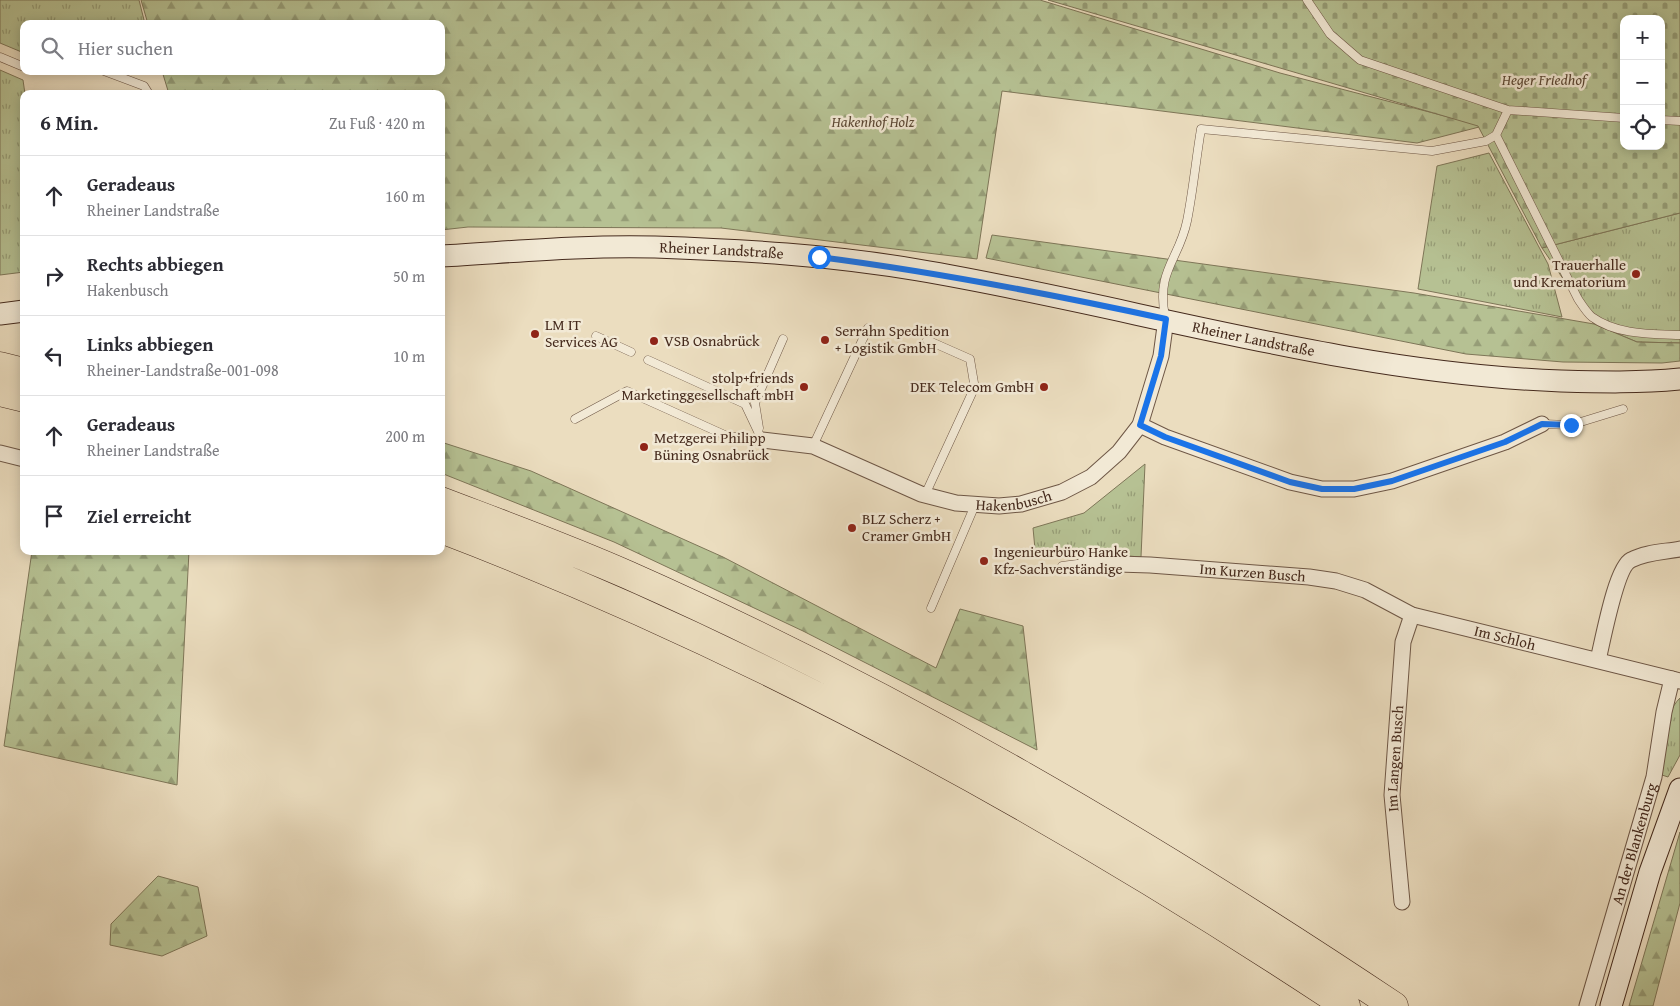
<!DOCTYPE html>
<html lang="de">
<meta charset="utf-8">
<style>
body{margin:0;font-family:"Gentium Book Plus",serif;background:#f2f2f3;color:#2b2b33}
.controls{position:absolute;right:15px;top:15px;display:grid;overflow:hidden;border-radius:10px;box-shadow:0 2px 12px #0003}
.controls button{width:45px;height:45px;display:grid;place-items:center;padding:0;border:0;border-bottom:1px solid #e1e1e2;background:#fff;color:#2b2b33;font:25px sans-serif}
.stop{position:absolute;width:15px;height:15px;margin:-11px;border:4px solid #1a73e8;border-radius:50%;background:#fff}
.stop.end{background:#1a73e8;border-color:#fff;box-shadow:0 1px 5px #0008}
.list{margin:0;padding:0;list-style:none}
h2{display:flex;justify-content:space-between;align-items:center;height:65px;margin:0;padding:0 20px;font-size:21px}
h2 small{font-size:16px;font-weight:400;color:#7c7c81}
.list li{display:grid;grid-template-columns:32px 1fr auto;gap:15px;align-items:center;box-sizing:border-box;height:80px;padding:0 20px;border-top:1px solid #e1e1e2}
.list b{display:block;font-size:19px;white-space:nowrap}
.list p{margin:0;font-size:16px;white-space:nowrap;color:#7c7c81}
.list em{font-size:16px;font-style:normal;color:#7c7c81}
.icon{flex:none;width:28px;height:28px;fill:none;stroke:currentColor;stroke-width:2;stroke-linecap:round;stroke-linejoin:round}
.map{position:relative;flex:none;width:1680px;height:1006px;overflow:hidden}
.search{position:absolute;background:#fff;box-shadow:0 2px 12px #0003;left:20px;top:20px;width:425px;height:55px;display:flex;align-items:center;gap:12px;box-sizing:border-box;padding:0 18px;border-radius:10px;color:#7c7c81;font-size:19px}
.panel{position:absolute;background:#fff;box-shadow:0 2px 12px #0003;left:20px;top:90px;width:425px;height:465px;border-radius:10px}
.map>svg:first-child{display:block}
.grass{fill:url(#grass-tufts);stroke:#7e7658}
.forest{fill:url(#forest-firs);stroke:#7e7658}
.cemetery{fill:url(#cemetery-stones);stroke:#7e7658;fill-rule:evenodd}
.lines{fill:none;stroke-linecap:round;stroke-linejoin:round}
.lane-casing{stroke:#6e5746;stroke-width:9}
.street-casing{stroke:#6e5746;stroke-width:17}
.secondary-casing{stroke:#452a1d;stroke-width:23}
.highway-casing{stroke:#452a1d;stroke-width:29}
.lane{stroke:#f2e9d5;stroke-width:8}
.street{stroke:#f2e9d5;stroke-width:15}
.secondary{stroke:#f2e9d5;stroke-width:21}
.highway{stroke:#ebddbf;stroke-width:28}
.route{stroke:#1a73e8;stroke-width:6}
.poi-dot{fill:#8f2418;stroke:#f2e9d5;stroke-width:2}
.labels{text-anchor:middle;stroke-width:5;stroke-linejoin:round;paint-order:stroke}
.park-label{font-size:15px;font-style:italic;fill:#5c4835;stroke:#f2e9d5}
.street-label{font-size:15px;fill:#452a1d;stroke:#f2e9d5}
.poi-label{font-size:15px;fill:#452a1d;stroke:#f2e9d5;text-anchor:start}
</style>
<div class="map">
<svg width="1680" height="1006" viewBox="0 0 1680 1006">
<defs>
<pattern id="grass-tufts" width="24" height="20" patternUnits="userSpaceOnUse" patternTransform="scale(1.25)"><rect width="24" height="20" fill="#b6c193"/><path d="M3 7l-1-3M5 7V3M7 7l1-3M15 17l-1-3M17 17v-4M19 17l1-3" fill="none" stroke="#969d77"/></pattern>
<pattern id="forest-firs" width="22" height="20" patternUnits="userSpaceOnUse" patternTransform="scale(1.25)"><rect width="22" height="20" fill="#b6c193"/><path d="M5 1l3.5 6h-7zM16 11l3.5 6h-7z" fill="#969d77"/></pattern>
<pattern id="cemetery-stones" width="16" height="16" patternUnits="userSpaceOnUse" patternTransform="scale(1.25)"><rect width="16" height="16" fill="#b6c193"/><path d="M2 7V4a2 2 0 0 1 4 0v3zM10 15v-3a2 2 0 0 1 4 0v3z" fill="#969d77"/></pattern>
</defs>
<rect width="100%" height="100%" fill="#ebddbf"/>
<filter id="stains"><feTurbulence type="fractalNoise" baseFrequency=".004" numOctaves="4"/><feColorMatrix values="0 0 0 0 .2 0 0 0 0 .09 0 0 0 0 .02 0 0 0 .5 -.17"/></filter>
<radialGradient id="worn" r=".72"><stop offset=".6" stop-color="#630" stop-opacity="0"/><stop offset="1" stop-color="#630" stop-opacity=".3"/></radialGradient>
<path class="grass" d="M 0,0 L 139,0 L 145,24 L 24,24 L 24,53 L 0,43 Z
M 0,70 L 23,80 L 25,94 L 24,272 L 0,275 Z
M 1489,153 L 1548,264 L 1562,317 L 1418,289 L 1437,166 Z
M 1680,213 L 1680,343 L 1637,342 L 1594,324 L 1542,248 Z
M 1145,464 L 1141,557 L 1035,549 L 1033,528 L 1084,513 Z
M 1680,698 L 1680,755 L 1668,777 L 1662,775 C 1665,752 1662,715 1680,698 Z"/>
<path class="forest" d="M 141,0 L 1040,0 L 1280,73 L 1483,126 L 1417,143 L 1002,91 L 977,259 L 721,228 L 468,227 L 441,230 L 441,94 L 169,94 L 162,71 L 441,71 L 441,24 L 148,24 Z
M 992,235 L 1414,293 L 1594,324 L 1637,342 L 1680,343 L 1680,361 L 1662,363 L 1563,362 L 1466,354 L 986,258 Z
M 441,442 L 531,471 L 723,557 L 936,668 L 960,609 L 1023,626 L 1037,750 L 803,631 L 614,542 L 441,473 Z
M 32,551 L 189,551 L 177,785 L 4,746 Z
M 1680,832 L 1680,903 L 1653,1006 L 1629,1006 Z
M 158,876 L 198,887 L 207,936 L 162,956 L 110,945 L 111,924 Z"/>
<path class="cemetery" d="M 1048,0 L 1680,0 L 1680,213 L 1542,248 L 1478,126 ZM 1624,19 L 1661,19 L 1661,146 L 1624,146 Z"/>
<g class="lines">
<defs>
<path id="lane" d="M 1307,0 L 1330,34 L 1360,60 L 1508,110 L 1624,118
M 0,57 L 24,67
M 104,71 L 144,86 L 149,94
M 1661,120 L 1680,121
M 1496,135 L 1578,299 C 1582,305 1587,313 1592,317 C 1617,335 1651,334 1680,335
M 1165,317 C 1156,270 1179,260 1187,221 C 1193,191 1196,159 1201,129 L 1432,151 L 1486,141 L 1496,135 L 1508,110
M 596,336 L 631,352
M 648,360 L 745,404 L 762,440
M 575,419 L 627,391 L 727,436 L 762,440
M 1542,424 L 1571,425 L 1623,409
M 759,428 L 755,403 L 783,339
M 813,446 L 868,328
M 925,495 L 972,393 L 974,383 L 970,359 L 927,340
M 1062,566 L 1085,563
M 931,608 L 975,505"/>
<g id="street">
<path d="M 1140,425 L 1165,437 L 1290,482 L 1322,489 L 1354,489 L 1392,481 L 1505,442 L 1542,424"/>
<path id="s1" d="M 762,440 L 813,446 L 921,494 L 956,503 L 999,506 L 1021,504 L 1062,492 L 1091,477 L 1119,452 L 1140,425 L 1161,356 L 1166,319"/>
<path d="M 0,453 L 24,459"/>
<path id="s2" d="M 1085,563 L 1150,565 L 1309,577 L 1336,581 L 1365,590 L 1412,615 L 1680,681"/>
<path d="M 1598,660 C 1603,640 1616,567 1631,560 C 1646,552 1664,552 1680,549"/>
<path id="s3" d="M 1402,902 L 1392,795 L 1403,642 L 1412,615"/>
<path id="s4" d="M 1587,1006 L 1654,777 L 1664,712 L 1672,679"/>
</g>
<g id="secondary">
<path id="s5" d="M 441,256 C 512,252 584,245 655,247 C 742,250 831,255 918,270 C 1132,306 1342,373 1561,381 C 1600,382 1640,383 1680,379"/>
<path d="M 0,314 L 24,311"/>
<path d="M 1611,1006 L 1650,872 L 1680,789"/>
</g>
<path id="highway" d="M 0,366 L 24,372
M 0,392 L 24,398
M 441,501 C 504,525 567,548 628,575 C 897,694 1150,843 1394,1006
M 441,529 C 761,651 1061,817 1346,1006"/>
</defs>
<use href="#lane" class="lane-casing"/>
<use href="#street" class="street-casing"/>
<use href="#secondary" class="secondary-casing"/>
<use href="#highway" class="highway-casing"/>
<use href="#lane" class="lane"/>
<use href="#street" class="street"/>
<use href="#secondary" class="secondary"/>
<use href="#highway" class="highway"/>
</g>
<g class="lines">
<path class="route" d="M 819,257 C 936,272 1050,294 1166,319 L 1161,356 L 1140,425 L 1165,437 L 1290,482 L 1322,489 L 1354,489 L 1392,481 L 1505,442 L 1542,424 L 1571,425"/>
</g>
<g class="poi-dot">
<circle cx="1636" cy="274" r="5"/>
<circle cx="535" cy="334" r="5"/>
<circle cx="825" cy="340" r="5"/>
<circle cx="654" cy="341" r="5"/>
<circle cx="804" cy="387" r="5"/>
<circle cx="1044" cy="387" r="5"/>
<circle cx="644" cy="447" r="5"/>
<circle cx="852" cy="528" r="5"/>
<circle cx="984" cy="561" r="5"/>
</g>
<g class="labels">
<g class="park-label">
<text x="1544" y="85">Heger Friedhof</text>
<text x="873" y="127">Hakenhof Holz</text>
</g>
<g class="street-label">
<text dy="5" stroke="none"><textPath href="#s5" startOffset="281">Rheiner Landstraße</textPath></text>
<text dy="5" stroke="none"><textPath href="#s5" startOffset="821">Rheiner Landstraße</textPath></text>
<text dy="5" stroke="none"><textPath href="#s1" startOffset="264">Hakenbusch</textPath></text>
<text dy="5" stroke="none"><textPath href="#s2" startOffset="168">Im Kurzen Busch</textPath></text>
<text dy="5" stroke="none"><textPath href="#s2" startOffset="431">Im Schloh</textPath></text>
<text dy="5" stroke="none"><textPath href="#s3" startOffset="144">Im Langen Busch</textPath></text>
<text dy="5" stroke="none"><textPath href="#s4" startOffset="169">An der Blankenburg</textPath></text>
</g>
<g class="poi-label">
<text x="1626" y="270" text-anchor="end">Trauerhalle<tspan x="1626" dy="17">und Krematorium</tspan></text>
<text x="545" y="330">LM IT<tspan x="545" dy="17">Services AG</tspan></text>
<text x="835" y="336">Serrahn Spedition<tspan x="835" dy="17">+ Logistik GmbH</tspan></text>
<text x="664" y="346">VSB Osnabrück</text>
<text x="794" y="383" text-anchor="end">stolp+friends<tspan x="794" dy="17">Marketinggesellschaft mbH</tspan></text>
<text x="1034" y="392" text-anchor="end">DEK Telecom GmbH</text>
<text x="654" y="443">Metzgerei Philipp<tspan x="654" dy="17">Büning Osnabrück</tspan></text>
<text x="862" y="524">BLZ Scherz +<tspan x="862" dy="17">Cramer GmbH</tspan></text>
<text x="994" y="557">Ingenieurbüro Hanke<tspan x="994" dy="17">Kfz-Sachverständige</tspan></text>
</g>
</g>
<rect width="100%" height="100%" filter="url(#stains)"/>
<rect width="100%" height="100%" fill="url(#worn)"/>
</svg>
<div class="controls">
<button>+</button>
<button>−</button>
<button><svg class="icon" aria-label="locate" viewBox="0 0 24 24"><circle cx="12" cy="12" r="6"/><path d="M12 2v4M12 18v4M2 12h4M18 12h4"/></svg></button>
</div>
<div class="stop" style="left:819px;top:257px"></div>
<div class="stop end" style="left:1571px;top:425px"></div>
<div class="search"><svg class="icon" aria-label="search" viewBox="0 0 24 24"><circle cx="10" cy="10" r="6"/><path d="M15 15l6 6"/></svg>Hier suchen</div>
<section class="panel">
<h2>6 Min.<small>Zu Fuß · 420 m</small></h2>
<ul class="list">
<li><svg class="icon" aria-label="ahead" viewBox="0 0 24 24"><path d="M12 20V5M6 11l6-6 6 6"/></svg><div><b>Geradeaus</b><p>Rheiner Landstraße</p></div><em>160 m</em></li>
<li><svg class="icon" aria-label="right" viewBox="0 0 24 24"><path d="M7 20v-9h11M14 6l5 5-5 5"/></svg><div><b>Rechts abbiegen</b><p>Hakenbusch</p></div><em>50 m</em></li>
<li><svg class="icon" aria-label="left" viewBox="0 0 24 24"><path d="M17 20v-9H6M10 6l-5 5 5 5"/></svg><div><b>Links abbiegen</b><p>Rheiner-Landstraße-001-098</p></div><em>10 m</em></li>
<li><svg class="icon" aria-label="ahead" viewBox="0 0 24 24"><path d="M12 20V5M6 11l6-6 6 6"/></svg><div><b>Geradeaus</b><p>Rheiner Landstraße</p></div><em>200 m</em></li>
<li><svg class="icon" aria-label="arrive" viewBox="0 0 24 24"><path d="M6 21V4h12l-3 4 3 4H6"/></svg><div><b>Ziel erreicht</b></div></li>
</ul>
</section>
</div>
